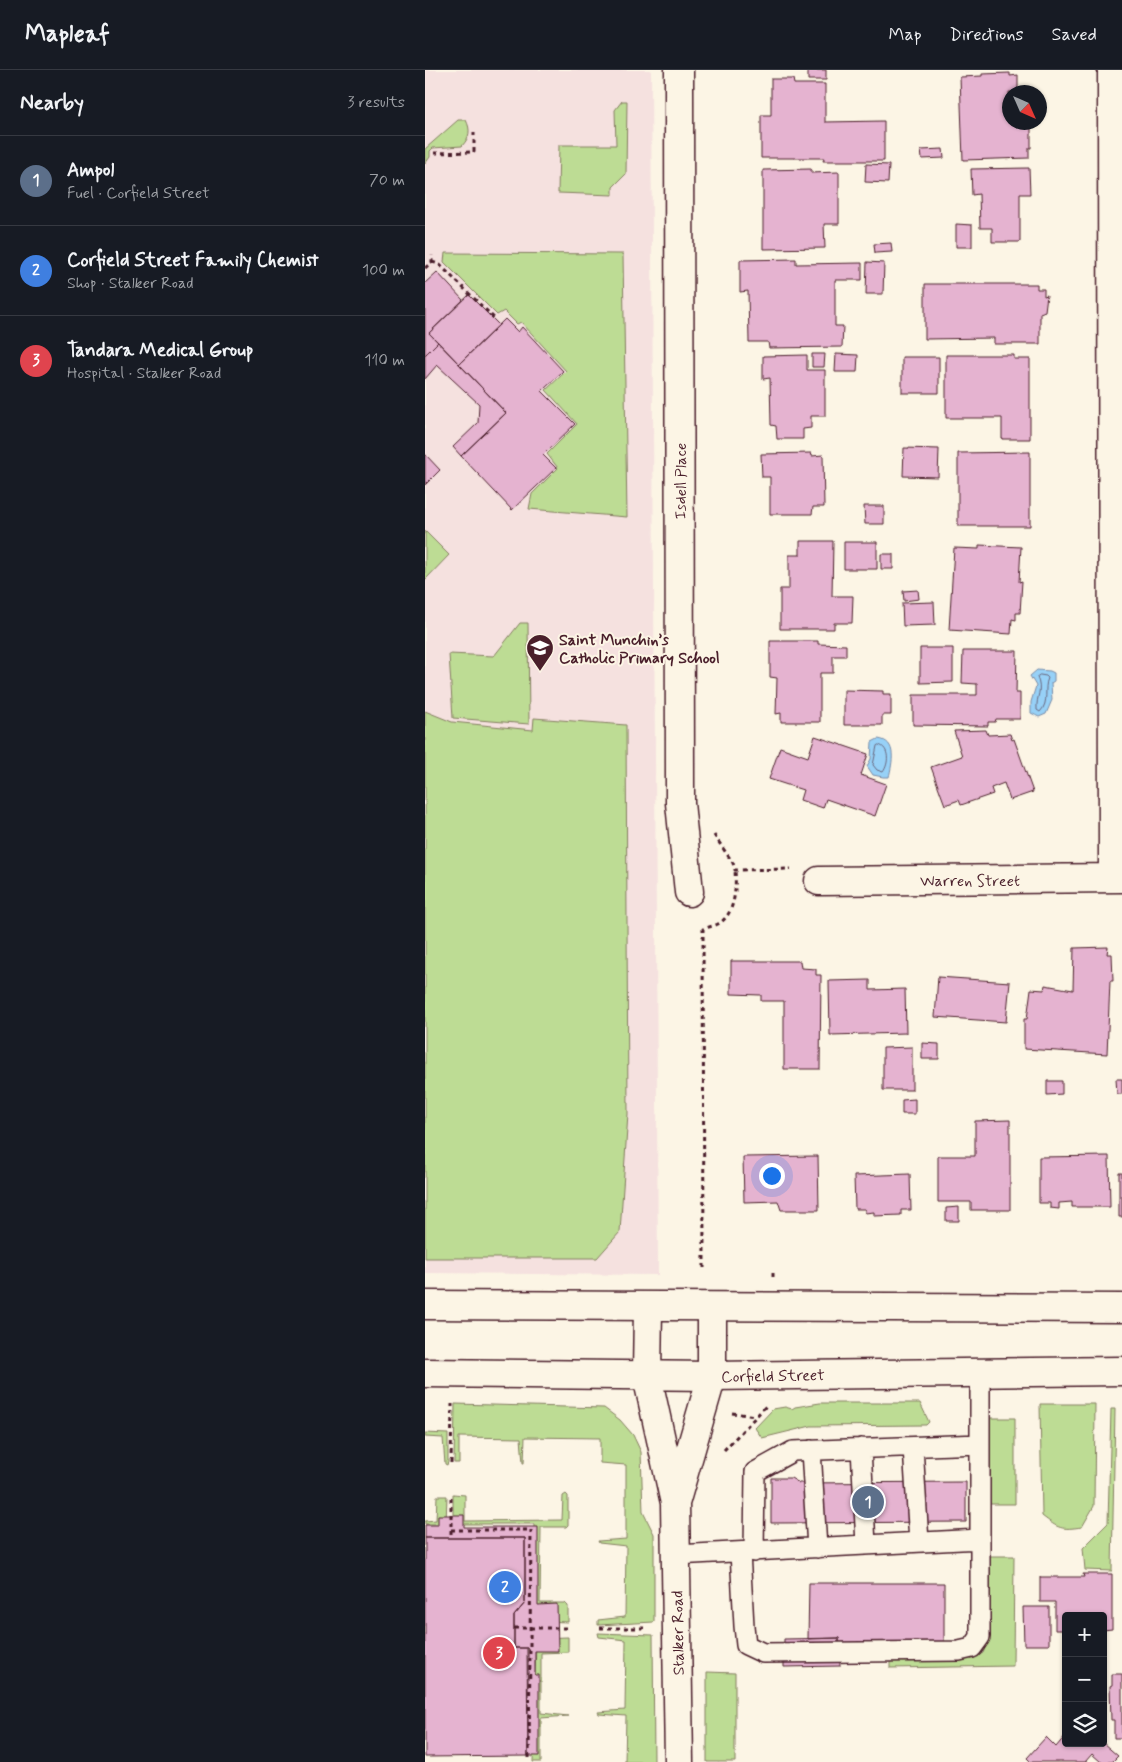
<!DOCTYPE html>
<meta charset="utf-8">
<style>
body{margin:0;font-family:Mynerve,sans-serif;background:#20242c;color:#f1f3f6}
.controls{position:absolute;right:15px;bottom:15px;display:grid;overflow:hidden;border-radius:5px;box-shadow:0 1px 4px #0004}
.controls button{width:45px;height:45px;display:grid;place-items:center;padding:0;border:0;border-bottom:1px solid #363941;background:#171b24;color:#f1f3f6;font:25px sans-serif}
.compass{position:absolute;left:577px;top:15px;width:45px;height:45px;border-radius:50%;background:#171b24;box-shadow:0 1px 4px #0004;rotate:135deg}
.you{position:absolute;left:346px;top:1105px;width:18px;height:18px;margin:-12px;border:4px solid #fff;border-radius:50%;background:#1a73e8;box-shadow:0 0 0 8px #1a73e833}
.badge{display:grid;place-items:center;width:32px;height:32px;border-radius:50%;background:#b45309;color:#fff;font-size:16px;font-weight:700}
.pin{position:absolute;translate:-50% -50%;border:2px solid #fff;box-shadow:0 1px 5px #0006}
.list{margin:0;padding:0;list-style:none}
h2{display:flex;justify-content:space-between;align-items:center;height:65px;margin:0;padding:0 20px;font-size:21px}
h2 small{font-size:16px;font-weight:400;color:#9ea1a6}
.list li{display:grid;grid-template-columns:32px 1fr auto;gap:15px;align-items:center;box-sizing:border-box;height:90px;padding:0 20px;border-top:1px solid #363941}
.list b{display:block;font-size:19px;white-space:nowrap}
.list p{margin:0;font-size:16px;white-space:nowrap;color:#9ea1a6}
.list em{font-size:16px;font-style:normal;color:#9ea1a6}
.icon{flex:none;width:28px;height:28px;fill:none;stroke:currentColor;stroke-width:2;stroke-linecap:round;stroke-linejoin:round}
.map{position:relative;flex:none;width:697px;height:1692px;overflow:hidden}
header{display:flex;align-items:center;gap:30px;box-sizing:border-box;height:70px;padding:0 25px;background:#171b24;border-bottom:1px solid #363941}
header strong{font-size:24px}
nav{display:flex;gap:28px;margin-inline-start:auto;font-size:18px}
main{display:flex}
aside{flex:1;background:#171b24}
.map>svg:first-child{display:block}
.built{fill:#f5e1df}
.green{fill:#bddc94;stroke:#847e60}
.water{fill:#97d1f7;stroke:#788aa5}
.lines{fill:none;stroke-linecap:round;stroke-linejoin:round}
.shore{stroke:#69667d;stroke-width:1}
.building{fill:#e5b3d0;stroke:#4a1f2b}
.lane-casing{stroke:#4a1f2b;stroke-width:22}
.street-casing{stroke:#4a1f2b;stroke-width:31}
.secondary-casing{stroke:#4a1f2b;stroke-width:31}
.primary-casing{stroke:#4a1f2b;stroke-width:31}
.path{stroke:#4a1f2b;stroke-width:3;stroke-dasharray:4 4;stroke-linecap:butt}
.lane{stroke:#fcf5e5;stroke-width:19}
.street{stroke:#fcf5e5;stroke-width:28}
.secondary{stroke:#fcf5e5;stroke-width:28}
.primary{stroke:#fcf5e5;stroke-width:28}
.labels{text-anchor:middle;stroke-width:4;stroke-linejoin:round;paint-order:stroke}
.street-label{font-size:16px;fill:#4a1f2b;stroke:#fcf5e5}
.poi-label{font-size:16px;font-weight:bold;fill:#4a1f2b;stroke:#fcf5e5;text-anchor:start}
</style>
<header>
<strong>Mapleaf</strong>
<nav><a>Map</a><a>Directions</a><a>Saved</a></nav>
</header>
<main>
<aside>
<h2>Nearby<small>3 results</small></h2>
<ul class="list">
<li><span class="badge" style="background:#5c6f8a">1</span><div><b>Ampol</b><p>Fuel · Corfield Street</p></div><em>70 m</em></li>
<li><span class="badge" style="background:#3f7fe0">2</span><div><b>Corfield Street Family Chemist</b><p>Shop · Stalker Road</p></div><em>100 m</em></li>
<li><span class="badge" style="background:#e0444e">3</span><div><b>Tandara Medical Group</b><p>Hospital · Stalker Road</p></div><em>110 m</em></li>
</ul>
</aside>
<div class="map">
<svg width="697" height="1692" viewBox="0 0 697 1692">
<rect width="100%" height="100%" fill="#fcf5e5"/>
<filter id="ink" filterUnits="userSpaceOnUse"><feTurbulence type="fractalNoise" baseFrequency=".02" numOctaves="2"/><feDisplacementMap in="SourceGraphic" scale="10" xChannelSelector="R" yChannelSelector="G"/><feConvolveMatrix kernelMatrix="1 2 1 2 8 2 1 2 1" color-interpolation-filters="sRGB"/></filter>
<g filter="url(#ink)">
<path class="built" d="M 0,0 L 226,0 L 233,1205 L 0,1203 Z"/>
<path class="green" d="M 197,31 L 202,31 L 201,104 L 188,117 L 188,125 L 133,123 L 134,75 L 191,75 L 190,40 Z
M 33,50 L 41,50 C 46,60 45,67 37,76 L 8,78 L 5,81 L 5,87 L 0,94 L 0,79 Z
M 20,183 L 198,184 L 202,447 L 104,439 L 107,424 L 133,398 L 122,384 L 152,354 L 121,320 L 141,301 L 96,252 L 92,254 L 79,241 L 72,245 L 19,192 Z
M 0,461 L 24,485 L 0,510 Z
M 95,553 L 103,553 L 104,654 L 28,648 L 24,584 L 69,586 Z
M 0,641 L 27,652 L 108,660 L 109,648 L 201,655 L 203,1044 L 195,1162 L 172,1188 L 0,1188 Z
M 395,1333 L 495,1333 L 504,1352 L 501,1355 L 386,1356 L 337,1368 L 330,1358 L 348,1339 L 360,1337 L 367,1339 L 370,1337 Z
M 30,1334 L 179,1338 L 195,1350 L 208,1365 L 216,1382 L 218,1442 L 229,1464 L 229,1552 L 173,1555 L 173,1550 L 200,1547 L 201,1476 L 174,1473 L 173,1471 L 201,1469 L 201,1395 L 175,1393 L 175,1368 L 100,1367 L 99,1393 L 98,1393 L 96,1368 L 34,1367 L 34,1393 L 29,1393 Z
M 615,1334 L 670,1334 L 669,1436 L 657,1457 C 636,1460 634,1459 617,1446 Z
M 686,1339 L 690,1339 L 687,1501 L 660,1500 L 658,1478 L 683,1453 Z
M 564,1348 L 590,1348 L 590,1434 L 563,1434 Z
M 0,1363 L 23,1364 L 23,1392 L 22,1395 L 20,1394 L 18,1368 L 0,1367 Z
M 28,1424 L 40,1425 L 40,1451 L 137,1450 L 138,1426 L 141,1424 L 143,1426 L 143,1455 L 141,1457 L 116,1457 L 115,1533 L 140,1533 L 143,1536 L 143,1552 L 117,1551 L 108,1548 L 109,1454 L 28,1454 Z
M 12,1426 L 22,1426 L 21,1454 L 0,1454 L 0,1451 L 11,1450 Z
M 564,1486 L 589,1486 L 588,1596 L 465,1598 L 465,1590 L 547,1588 L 558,1583 L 563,1571 Z
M 173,1563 L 228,1565 L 229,1692 L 200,1692 L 201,1646 L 174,1644 L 173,1642 L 200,1640 L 201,1570 L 174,1567 Z
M 143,1567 L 143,1582 L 116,1583 L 116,1643 L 143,1646 L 116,1648 L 116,1692 L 108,1692 L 111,1568 Z
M 282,1602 L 310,1603 L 310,1692 L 282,1692 Z"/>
<path class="water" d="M 612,600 L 625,601 L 629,603 L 629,611 L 626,613 L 627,630 L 621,644 L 614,647 L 606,643 L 606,632 L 611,616 L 605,606 Z
M 453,669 C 473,671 467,694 464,707 L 458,707 L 448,705 L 442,696 L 446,689 L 447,672 Z"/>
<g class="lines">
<path class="shore" d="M 615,605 L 621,606 L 623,608 C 618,619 625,632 615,642 L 612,640 C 611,625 618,622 612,607 Z
M 454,675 C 465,678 464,694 458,702 L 452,700 L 448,695 L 452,676 Z"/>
</g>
<path class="building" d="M 383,0 L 401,0 L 401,10 L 383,10 Z
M 585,3 L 585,6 L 593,5 L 593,22 L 584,22 L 584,52 L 606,53 L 606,78 L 604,78 L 604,88 L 538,90 L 535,7 L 557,6 L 557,4 Z
M 346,9 L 368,9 L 369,14 L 400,14 L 400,52 L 459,51 L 459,91 L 398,91 L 399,88 L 336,88 L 336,45 L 346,45 Z
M 518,79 L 519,88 L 497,89 L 496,80 Z
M 441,94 L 464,95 L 463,113 L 440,112 Z
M 604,98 L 605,124 L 595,124 L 595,172 L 567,172 L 567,158 L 555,158 L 554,124 L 547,125 L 546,99 Z
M 386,99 L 386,103 L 414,102 L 414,154 L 399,154 L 400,178 L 338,179 L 338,100 Z
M 531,154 L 547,155 L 547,177 L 531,177 Z
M 466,173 L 467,182 L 450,183 L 449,174 Z
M 371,189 L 371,194 L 437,193 L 437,210 L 410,210 L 410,256 L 418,256 L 417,277 L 344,278 L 343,272 L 324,272 L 323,221 L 315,222 L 315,190 Z
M 442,192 L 459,193 L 458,224 L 441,224 Z
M 12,202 L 38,230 L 4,263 L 13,272 L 0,285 L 0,213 Z
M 500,214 L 612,214 L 612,219 L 619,219 L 619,226 L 622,225 L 620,241 L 615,243 L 615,274 L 569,274 L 569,268 L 500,269 Z
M 44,225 L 74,255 L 34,294 L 4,263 Z
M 80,249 L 93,262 L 97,257 L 138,301 L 117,321 L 150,354 L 118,385 L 131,398 L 87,440 L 36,386 L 81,343 L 34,294 Z
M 13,272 L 81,343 L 36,386 L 28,377 L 53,353 L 54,334 L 12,295 L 0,309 L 0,285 Z
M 387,284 L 400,284 L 399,297 L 387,297 Z
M 411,284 L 433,285 L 432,302 L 410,302 Z
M 382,285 L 382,300 L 400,300 L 400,346 L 386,346 L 386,358 L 378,359 L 378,369 L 352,369 L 351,356 L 346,355 L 345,308 L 338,309 L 338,286 Z
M 521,285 L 589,285 L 589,289 L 605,289 L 605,369 L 577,369 L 577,348 L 521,348 Z
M 477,287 L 514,287 L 514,323 L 477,323 Z
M 479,378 L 514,379 L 513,407 L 478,406 Z
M 605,382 L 605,456 L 533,456 L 533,383 Z
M 386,383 L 387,386 L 398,385 L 399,437 L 388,437 L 387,444 L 345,444 L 345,407 L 337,407 L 336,384 Z
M 0,384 L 15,400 L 0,415 Z
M 439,436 L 459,436 L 459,454 L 440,454 Z
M 375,471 L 408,471 L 407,526 L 428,526 L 427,553 L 409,553 L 409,559 L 355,559 L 355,519 L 364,519 L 364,485 L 375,485 Z
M 419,472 L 452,472 L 452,499 L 419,499 Z
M 554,475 L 596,477 L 594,512 L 597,511 L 595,543 L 591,543 L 591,550 L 587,549 L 586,564 L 524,560 L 529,478 L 554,479 Z
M 456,484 L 468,484 L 468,499 L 456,499 Z
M 493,520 L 494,529 L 479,531 L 478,521 Z
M 509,532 L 510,555 L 478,556 L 477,533 Z
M 345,571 L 393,571 L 393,574 L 421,575 L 421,586 L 408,586 L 408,603 L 395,603 L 395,652 L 356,652 L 356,643 L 351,644 L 352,608 L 345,607 Z
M 495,578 L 528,578 L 528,612 L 495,613 Z
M 538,581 L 592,581 L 591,623 L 595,623 L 595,649 L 571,649 L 570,652 L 563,652 L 563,656 L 488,655 L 488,625 L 552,625 L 552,614 L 537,613 Z
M 419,620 L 458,621 L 458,624 L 466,624 L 466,645 L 457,645 L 457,655 L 419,655 Z
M 561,660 L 563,665 L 585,664 L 587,670 L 589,669 L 608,722 L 585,730 L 579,713 L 566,718 L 568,724 L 536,735 L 534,730 L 520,735 L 506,697 L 537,686 L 529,661 Z
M 390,666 L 443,684 L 436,705 L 461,714 L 450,746 L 401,729 L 398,738 L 375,730 L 378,720 L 344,709 L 355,677 L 383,687 Z
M 683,877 L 682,884 L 687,884 L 688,911 L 685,911 L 682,984 L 599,979 L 599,949 L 602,949 L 606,919 L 619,920 L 620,915 L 648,920 L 649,878 Z
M 306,891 L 375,891 L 376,898 L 391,899 L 391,905 L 396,905 L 395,999 L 359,999 L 359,931 L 336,931 L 336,925 L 306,924 Z
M 513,907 L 585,912 L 581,952 L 510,947 Z
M 445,910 L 445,920 L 480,919 L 481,963 L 405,965 L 404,911 Z
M 497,973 L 514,974 L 514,989 L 497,989 Z
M 487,977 L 487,1020 L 458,1020 L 458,978 Z
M 691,1009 L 697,1009 L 697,1024 L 692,1024 Z
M 622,1011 L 637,1011 L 637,1024 L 622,1025 Z
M 490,1029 L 490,1044 L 477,1044 L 477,1030 Z
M 585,1050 L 585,1140 L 546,1140 L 546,1132 L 513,1132 L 513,1086 L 550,1086 L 550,1051 Z
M 393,1086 L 394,1140 L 356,1140 L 353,1131 L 319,1132 L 318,1087 Z
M 684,1086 L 685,1137 L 647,1137 L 647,1132 L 634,1133 L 634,1139 L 625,1138 L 625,1133 L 614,1133 L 614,1087 Z
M 694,1103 L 697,1103 L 697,1147 L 694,1147 Z
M 485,1104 L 486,1140 L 476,1140 L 476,1145 L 449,1146 L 449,1142 L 440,1143 L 440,1139 L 430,1139 L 429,1106 Z
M 534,1137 L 534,1151 L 521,1151 L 521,1138 Z
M 346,1408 L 366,1408 L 374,1413 L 541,1412 L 541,1452 L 346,1453 Z
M 13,1445 L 39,1445 L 39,1457 L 113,1457 L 113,1535 L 132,1534 L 133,1581 L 110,1581 L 110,1605 L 114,1605 L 114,1686 L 103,1686 L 103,1578 L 89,1578 L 89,1546 L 100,1533 L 100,1468 L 0,1468 L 0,1455 L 13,1455 Z
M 0,1468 L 100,1468 L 100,1533 L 89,1546 L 89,1578 L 102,1578 L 103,1686 L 0,1687 Z
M 658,1504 L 687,1504 L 687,1559 L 678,1560 L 678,1546 L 641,1546 L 641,1560 L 630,1560 L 630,1532 L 615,1532 L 615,1507 L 659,1507 Z
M 384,1513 L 519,1513 L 519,1574 L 414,1574 L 414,1568 L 383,1569 Z
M 598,1537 L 624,1537 L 624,1575 L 599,1575 Z
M 414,1568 L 415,1596 L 359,1597 L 359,1569 Z
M 687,1604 L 697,1604 L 697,1668 L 689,1668 L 689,1650 L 686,1650 L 685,1616 L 687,1615 Z
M 641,1665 L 641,1673 L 678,1673 L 693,1686 L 687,1692 L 676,1692 L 667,1684 L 660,1692 L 606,1692 L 602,1688 L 621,1667 L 631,1677 Z"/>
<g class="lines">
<defs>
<path id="lane" d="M 488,1377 L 494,1472
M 436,1378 L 441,1475
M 386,1380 L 392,1478
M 315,1482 L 319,1556 L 321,1575 L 338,1583 L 534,1581 L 547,1578 L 555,1567 L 555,1469
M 329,1482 L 330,1402 L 368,1381 L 555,1374
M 251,1485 L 555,1469 L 555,1303"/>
<path id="street" d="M 254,0 L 255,733 L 264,822
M 687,0 L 688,808
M 394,811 L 697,808"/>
<path id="secondary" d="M 223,1237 L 222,1306 L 250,1433 L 254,1692
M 251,1430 L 287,1306 L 287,1237"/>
<path id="primary" d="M 0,1235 L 697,1238
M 0,1303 L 287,1306 L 697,1301"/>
</defs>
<use href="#lane" class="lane-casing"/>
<use href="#street" class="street-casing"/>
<use href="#secondary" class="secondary-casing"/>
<use href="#primary" class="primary-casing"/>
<path class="path" d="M 9,83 L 49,82 L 49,61
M 7,192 L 14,194 L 70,249
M 0,198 L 7,192 L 7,185
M 289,765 L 308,793 L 310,800 L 366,799
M 279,1198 L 278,859 C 283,857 289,856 293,854 C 311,844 311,817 310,800
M 348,1207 L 348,1199
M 307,1343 L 330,1346
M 299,1380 L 341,1336
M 26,1393 L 27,1334
M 26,1428 L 26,1468
M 26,1460 L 106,1460 L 104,1692
M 89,1558 L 142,1558
M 175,1558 L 222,1558"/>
<use href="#lane" class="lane"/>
<use href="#street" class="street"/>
<use href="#secondary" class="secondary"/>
<use href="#primary" class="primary"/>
</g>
</g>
<defs>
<symbol id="school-pin" viewBox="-11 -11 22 30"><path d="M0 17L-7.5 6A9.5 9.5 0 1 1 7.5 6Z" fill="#4a1f2b" stroke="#fcf5e5"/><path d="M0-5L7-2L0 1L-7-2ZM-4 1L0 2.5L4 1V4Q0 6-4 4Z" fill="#fff"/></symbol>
</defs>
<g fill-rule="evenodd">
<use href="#school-pin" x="99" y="562" width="32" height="43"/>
</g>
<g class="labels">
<g class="street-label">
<text transform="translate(255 411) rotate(-90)" y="6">Isdell Place</text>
<text x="545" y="816">Warren Street</text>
<text transform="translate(348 1305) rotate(-1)" y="6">Corfield Street</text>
<text transform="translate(252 1563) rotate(-91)" y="6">Stalker Road</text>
</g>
<g class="poi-label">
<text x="134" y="575">Saint Munchin’s<tspan x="134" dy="18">Catholic Primary School</tspan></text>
</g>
</g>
</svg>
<div class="controls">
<button>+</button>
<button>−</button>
<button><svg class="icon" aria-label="layers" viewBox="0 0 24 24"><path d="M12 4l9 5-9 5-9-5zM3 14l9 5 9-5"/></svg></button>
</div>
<svg class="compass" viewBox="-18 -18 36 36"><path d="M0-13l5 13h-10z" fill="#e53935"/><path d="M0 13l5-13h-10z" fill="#9ea1a6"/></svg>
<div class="you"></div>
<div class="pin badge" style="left:443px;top:1432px;background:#5c6f8a">1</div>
<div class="pin badge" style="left:80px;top:1517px;background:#3f7fe0">2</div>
<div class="pin badge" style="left:74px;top:1583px;background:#e0444e">3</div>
</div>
</main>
